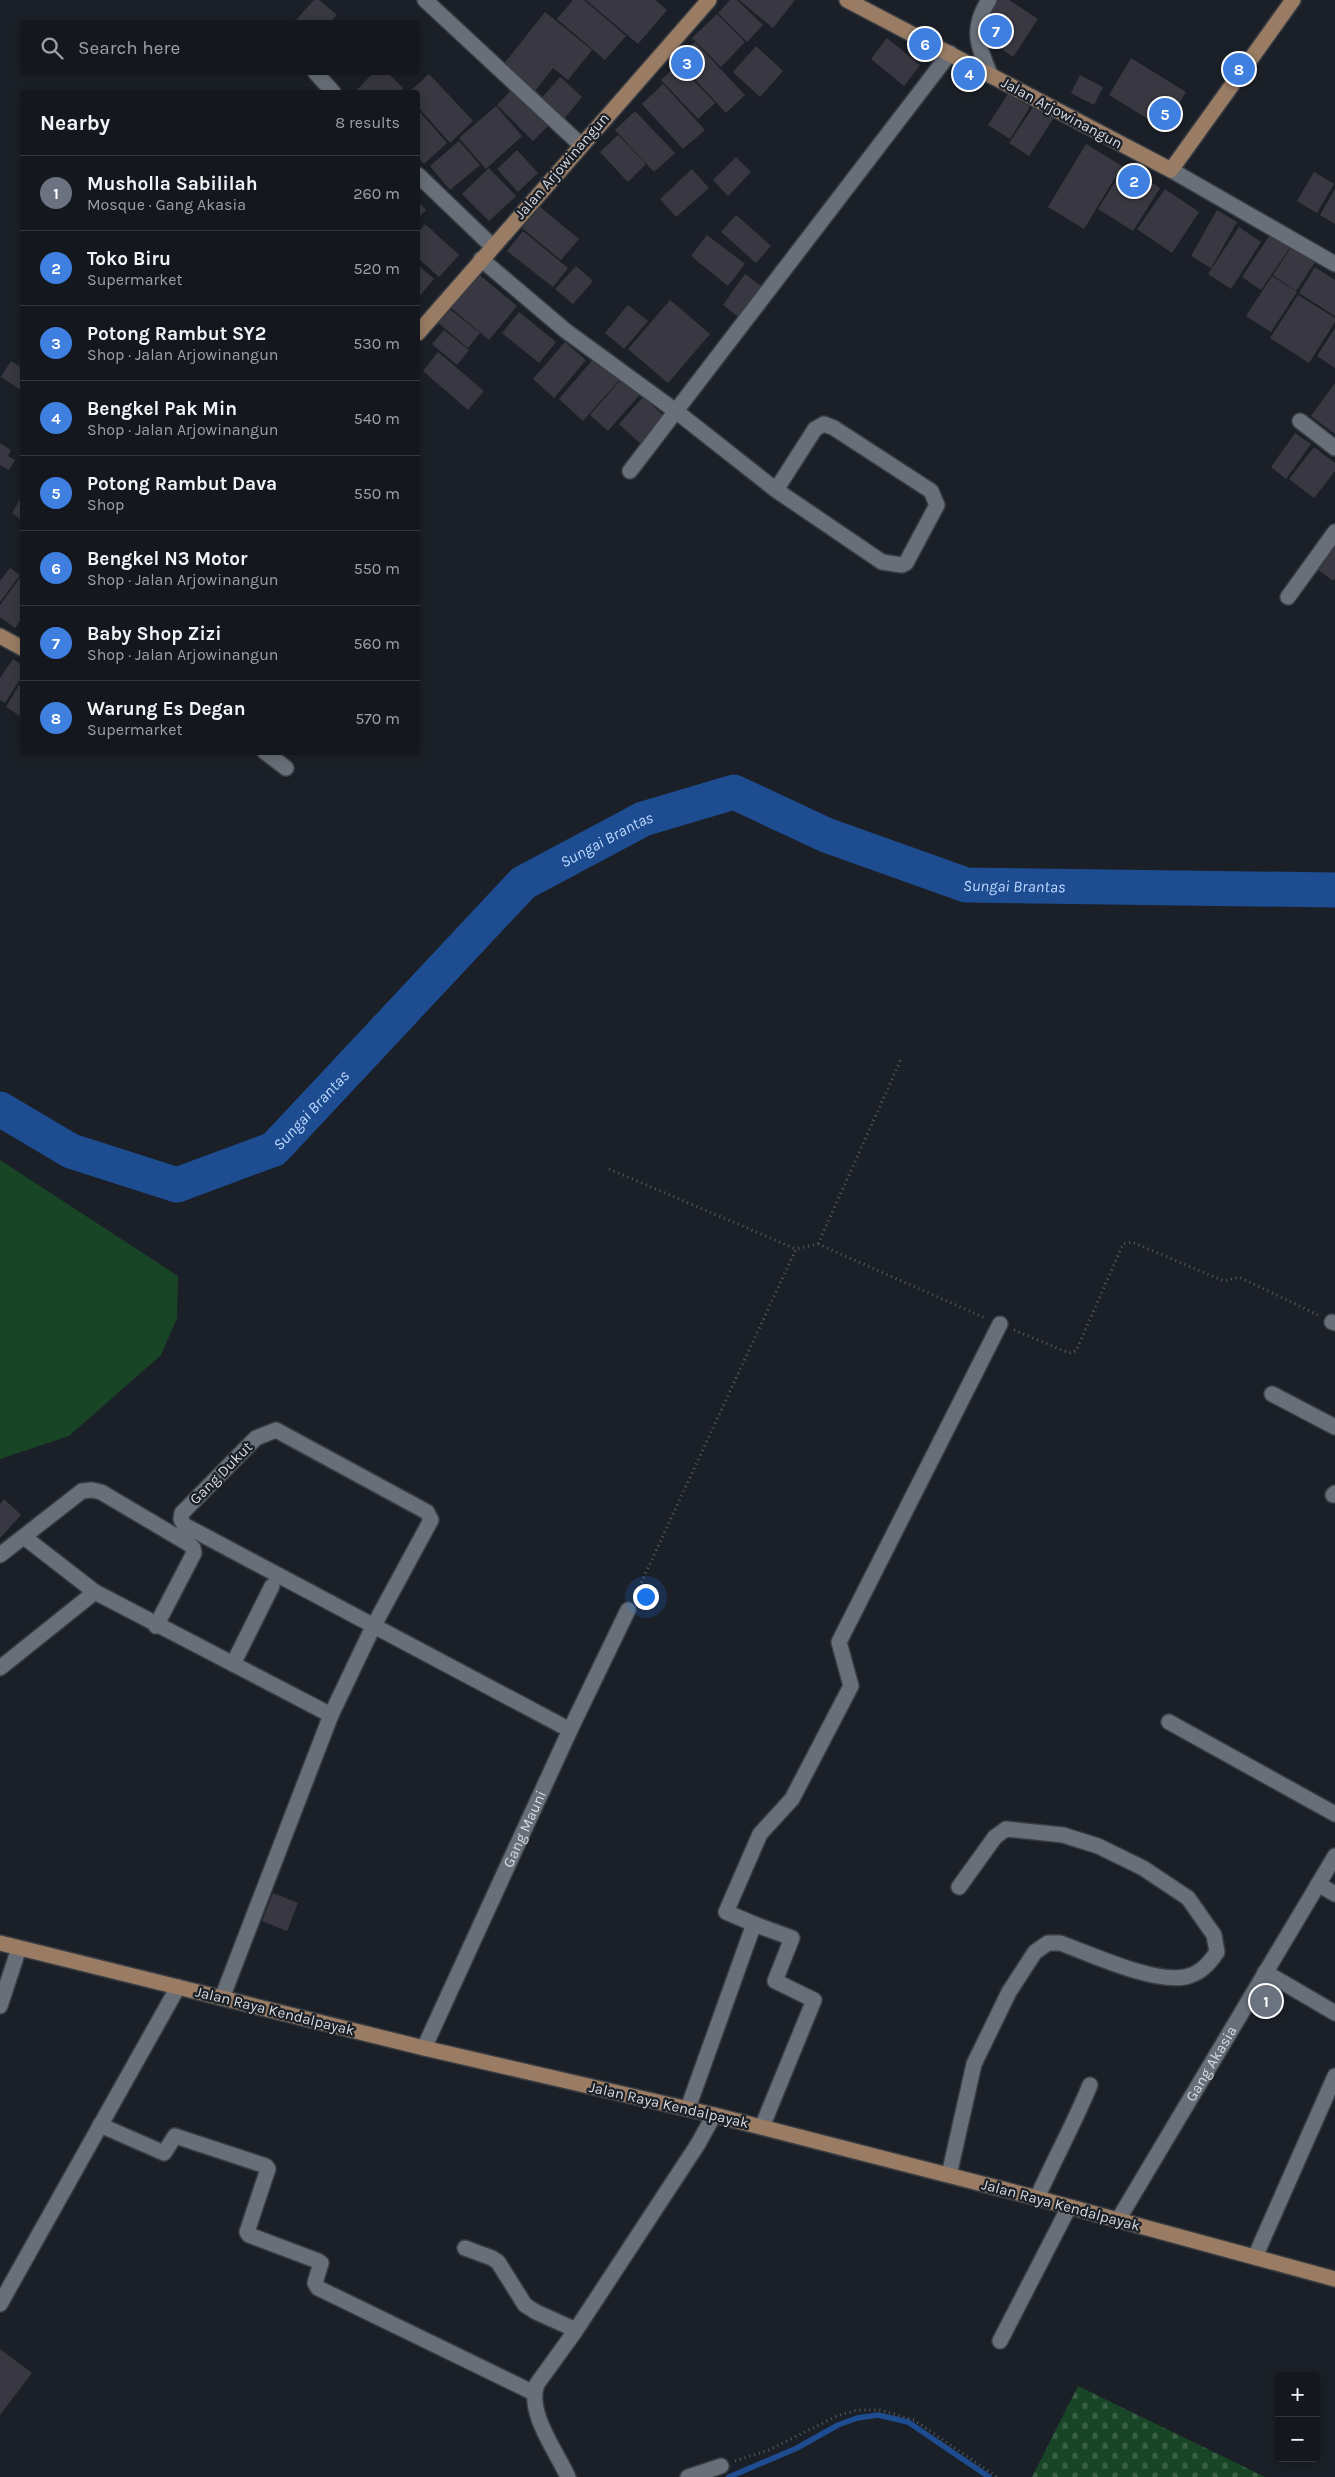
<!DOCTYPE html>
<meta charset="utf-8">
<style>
body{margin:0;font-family:Karla,sans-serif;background:#1d2127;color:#f1f3f6}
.controls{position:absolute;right:15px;bottom:15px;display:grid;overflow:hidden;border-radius:5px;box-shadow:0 2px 12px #0003}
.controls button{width:45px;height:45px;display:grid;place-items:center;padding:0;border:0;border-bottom:1px solid #33373c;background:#14181e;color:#f1f3f6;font:25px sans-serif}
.you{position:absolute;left:645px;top:1596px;width:18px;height:18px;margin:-12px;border:4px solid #fff;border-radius:50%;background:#1a73e8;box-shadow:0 0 0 8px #1a73e833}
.badge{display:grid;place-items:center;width:32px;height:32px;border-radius:50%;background:#2563eb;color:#fff;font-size:16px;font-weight:700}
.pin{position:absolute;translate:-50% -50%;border:2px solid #fff;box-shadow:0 1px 5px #0006}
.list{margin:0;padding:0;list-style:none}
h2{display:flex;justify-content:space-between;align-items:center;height:65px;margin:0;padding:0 20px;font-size:21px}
h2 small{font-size:16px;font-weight:400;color:#9da0a4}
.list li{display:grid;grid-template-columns:32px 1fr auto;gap:15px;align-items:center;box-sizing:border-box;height:75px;padding:0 20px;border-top:1px solid #33373c}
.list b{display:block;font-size:19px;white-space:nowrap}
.list p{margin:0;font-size:16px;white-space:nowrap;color:#9da0a4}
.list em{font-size:16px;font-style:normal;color:#9da0a4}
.icon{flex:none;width:28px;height:28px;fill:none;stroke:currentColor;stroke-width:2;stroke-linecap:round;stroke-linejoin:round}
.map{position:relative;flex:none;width:1335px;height:2477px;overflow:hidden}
.search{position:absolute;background:#14181e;box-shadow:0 2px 12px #0003;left:20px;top:20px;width:400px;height:55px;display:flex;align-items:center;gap:12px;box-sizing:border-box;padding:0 18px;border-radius:5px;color:#9da0a4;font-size:19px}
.panel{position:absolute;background:#14181e;box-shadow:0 2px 12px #0003;left:20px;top:90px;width:400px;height:665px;border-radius:5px}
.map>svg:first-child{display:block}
.green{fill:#184526}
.cemetery{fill:url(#cemetery-stones)}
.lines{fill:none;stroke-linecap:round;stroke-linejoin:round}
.stream{stroke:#1d4c90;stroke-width:5.5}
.river{stroke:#1d4c90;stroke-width:35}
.building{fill:#393842}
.minor-casing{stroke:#383c42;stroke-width:18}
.major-casing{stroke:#383c42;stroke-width:18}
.path{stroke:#585c63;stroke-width:3;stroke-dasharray:1 4;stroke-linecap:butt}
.minor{stroke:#686f78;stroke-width:15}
.major{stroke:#997c63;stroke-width:15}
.labels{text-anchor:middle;stroke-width:4.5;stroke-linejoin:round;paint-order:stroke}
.street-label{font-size:15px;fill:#d6dadf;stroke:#1b2028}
.water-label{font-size:16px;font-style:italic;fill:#bdd8ff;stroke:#1b2028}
</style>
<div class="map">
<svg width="1335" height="2477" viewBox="0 0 1335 2477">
<defs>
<pattern id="cemetery-stones" width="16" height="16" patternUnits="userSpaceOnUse" patternTransform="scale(1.25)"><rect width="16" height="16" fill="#184526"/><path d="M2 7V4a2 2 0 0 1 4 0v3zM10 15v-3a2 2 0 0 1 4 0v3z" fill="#395f45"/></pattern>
</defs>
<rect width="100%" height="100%" fill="#1b2028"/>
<path class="green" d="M 0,1160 L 178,1276 L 177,1318 L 161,1355 L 69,1436 L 0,1459 Z"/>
<path class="cemetery" d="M 1078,2386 L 1265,2477 L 1032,2477 Z"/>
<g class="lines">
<path class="stream" d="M 729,2477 L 797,2448 L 838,2425 L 857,2418 L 878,2415 L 908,2422 L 989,2477"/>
<path class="river" id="s1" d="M 0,1109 L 71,1151 L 177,1185 L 274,1149 L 523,883 L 643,819 L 734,792 L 826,835 L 966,885 L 1335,890"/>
</g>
<path class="building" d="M 314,0 L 319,0 L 337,15 L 330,22 L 294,22 Z
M 573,0 L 584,0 L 626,36 L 605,60 L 557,19 Z
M 586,0 L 655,0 L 667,10 L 638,44 Z
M 730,0 L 737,0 L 763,25 L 747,42 L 718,13 Z
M 739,0 L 795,0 L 773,28 Z
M 998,0 L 1009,0 L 1038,19 L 1013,57 L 982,35 L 984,21 Z
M 545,12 L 592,50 L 568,80 L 553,68 L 535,91 L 503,65 Z
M 717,14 L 745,42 L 721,67 L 692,38 Z
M 887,38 L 920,65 L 904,86 L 871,59 Z
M 695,42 L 745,95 L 726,113 L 677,60 Z
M 756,46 L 783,71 L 760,97 L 733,72 Z
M 1131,58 L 1186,92 L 1164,129 L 1109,95 Z
M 678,64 L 715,103 L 698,119 L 661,80 Z
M 374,72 L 387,72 L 403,88 L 399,92 L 355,92 Z
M 429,74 L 473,121 L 450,143 L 418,107 L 418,92 L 409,92 Z
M 1080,75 L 1103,87 L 1094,105 L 1071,93 Z
M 560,77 L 582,97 L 563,120 L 540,100 Z
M 663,84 L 705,130 L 683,149 L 642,104 Z
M 514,87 L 551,123 L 533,141 L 497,105 Z
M 1008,94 L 1030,107 L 1010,139 L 988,125 Z
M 1036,103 L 1055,116 L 1029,156 L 1009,143 Z
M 496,106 L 522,136 L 486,169 L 459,138 Z
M 418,110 L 447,143 L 424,164 L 418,157 Z
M 635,111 L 675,153 L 654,172 L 615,130 Z
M 618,135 L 646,164 L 628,182 L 600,152 Z
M 459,141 L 480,165 L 450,190 L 430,166 Z
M 1086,144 L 1122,166 L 1084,229 L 1048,207 Z
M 517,150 L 538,173 L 518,192 L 497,169 Z
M 736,157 L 751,172 L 728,196 L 713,180 Z
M 1125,166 L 1160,188 L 1133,231 L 1098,209 Z
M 489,168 L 516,196 L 489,221 L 462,194 Z
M 692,169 L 709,188 L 676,217 L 660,199 Z
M 1314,172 L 1334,184 L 1317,213 L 1297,201 Z
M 1165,189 L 1199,212 L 1172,253 L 1137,229 Z
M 1335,189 L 1335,224 L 1320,215 Z
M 418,201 L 426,210 L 418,218 Z
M 540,207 L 579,239 L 561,260 L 522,228 Z
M 1217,210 L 1237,222 L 1211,268 L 1191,256 Z
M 736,215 L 771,246 L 756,263 L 721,232 Z
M 425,224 L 459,255 L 439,277 L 418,258 L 418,233 Z
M 1239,227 L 1261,242 L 1231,289 L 1208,274 Z
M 1273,230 L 1293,243 L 1261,290 L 1242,277 Z
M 523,231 L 568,268 L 553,287 L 507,251 Z
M 707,235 L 745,264 L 728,286 L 691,256 Z
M 1294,243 L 1317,259 L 1296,291 L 1273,275 Z
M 418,265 L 434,279 L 418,298 Z
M 576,266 L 593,281 L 573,304 L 555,289 Z
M 1315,267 L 1335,280 L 1335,316 L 1299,293 Z
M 477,273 L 517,306 L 489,340 L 450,307 Z
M 745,274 L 764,288 L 741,319 L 723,305 Z
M 1272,276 L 1297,292 L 1271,332 L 1246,316 Z
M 1298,295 L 1335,318 L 1335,322 L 1309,363 L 1270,338 Z
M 670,300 L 710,334 L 668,383 L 628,349 Z
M 628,305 L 648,321 L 624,349 L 605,333 Z
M 447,307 L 480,333 L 468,348 L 436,321 Z
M 519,312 L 556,342 L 539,363 L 502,333 Z
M 1335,328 L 1335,368 L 1317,356 Z
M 444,330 L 469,350 L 457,365 L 432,344 Z
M 565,342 L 586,360 L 554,398 L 533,379 Z
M 438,352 L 484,391 L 468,410 L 423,371 Z
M 596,356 L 621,378 L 583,421 L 559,399 Z
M 11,361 L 22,368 L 22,391 L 1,377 Z
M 624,376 L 642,392 L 608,431 L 590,415 Z
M 1335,383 L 1335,434 L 1311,416 Z
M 643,397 L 666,418 L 642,445 L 619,424 Z
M 1295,433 L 1311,444 L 1286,479 L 1271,467 Z
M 0,443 L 11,450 L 8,456 L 15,460 L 9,470 L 0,465 Z
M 1314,447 L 1335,463 L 1335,471 L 1314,498 L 1289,479 Z
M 22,496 L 22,520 L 12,513 Z
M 1335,543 L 1335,578 L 1333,581 L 1316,568 Z
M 10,568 L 20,575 L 0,602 L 0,581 Z
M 22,575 L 22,618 L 15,628 L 0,617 L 0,605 Z
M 13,659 L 22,665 L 22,676 L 5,703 L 0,700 L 0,678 Z
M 22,680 L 22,713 L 20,716 L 6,707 Z
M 4,1499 L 21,1515 L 0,1538 L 0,1504 Z
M 273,1893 L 298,1903 L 287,1931 L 262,1921 Z
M 1265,1982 L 1283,1992 L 1267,2020 L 1249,2010 Z
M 0,2349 L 32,2373 L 0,2415 Z"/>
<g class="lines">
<defs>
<g id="minor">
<path d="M 425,0 L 581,145"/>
<path d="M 989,0 C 970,29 978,46 991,76"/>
<path d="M 315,72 L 333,92"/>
<path d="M 1171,170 L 1335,264"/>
<path d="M 418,175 L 492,246"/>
<path d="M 481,259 L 566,331 L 677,412 L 776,490 L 882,562 L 902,565 L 906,563 L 937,505 L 931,491 L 834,428 L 824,424 L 815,429 L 776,490"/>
<path d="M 1300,421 L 1335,448"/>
<path d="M 630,471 L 950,53"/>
<path d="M 1288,597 L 1335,532"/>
<path d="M 265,752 L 286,768"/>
<path d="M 1332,1322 L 1335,1323"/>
<path d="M 1272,1394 L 1335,1427"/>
<path d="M 1333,1495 L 1335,1493"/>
<path d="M 24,1537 L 95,1592 L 331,1715"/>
<path d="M 0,1555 L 82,1491 L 92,1490 L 101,1492 L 189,1544 L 193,1548 L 194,1553 L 156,1626"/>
<path d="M 233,1664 L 272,1586"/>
<path d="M 0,1668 L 95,1592"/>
<path d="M 1169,1722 L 1335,1814"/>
<path d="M 1318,1884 L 1335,1894"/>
<path d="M 754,1924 L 726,1912 L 760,1834 L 792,1799 L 851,1686 L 839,1642 L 1000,1324"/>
<path d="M 1265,1972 L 1335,2013"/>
<path d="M 222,1998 L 331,1715 L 373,1627 L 431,1520 L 427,1512 L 276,1430 L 256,1438 L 182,1513 L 181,1519 L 184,1525 L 570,1730"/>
<path d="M 0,2006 L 19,1948"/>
<path id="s2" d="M 424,2048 L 570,1730 L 628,1610"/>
<path d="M 688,2108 L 754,1924 L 792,1938 L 775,1981 L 814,2000 L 762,2127"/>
<path d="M 100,2125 L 164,2153 L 175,2136 L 266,2166 L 268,2169 L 247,2232 L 249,2235 L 318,2261 L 321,2263 L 315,2283 L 318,2288 L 534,2393"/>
<path d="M 949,2175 L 974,2064 L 1009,1992 L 1035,1952 L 1048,1943 L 1060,1943 C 1091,1954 1152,1983 1185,1977 C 1200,1974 1209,1964 1217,1952 L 1214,1935 L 1188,1898 L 1143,1868 L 1098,1846 L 1063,1835 L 1006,1829 L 995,1837 L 959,1887"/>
<path d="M 1037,2198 C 1054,2160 1074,2124 1090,2085"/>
<path id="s3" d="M 1118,2220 L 1335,1856"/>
<path d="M 465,2248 L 492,2258 L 498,2262 L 525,2305 L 536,2312 L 576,2330"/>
<path d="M 1255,2257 L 1335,2076"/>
<path d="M 0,2304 L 178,1987"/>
<path d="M 1000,2341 L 1069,2207"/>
<path d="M 568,2477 C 557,2452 526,2412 537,2384 L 576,2330 L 698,2144 L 714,2115"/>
<path d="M 688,2477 L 721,2466"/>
</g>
<path id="major" d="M 847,0 L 1171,170 L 1293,0
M 418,333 L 709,0
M 0,636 L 22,648
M 0,1943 L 424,2048 L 714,2115 L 1037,2198 L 1335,2279"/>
</defs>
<use href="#minor" class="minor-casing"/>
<use href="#major" class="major-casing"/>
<path class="path" d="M 609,1169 L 796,1249
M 818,1244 L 902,1057
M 1014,1330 L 1069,1353 L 1076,1351 L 1123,1244 L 1132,1242 L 1224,1281 L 1239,1277 L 1318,1315
M 635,1596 L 796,1249 L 818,1244 L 985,1318
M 735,2461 L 769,2450 L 837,2416 L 857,2410 L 880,2410 L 914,2420 L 997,2477"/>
<use href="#minor" class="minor"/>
<use href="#major" class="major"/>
</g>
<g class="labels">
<g class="street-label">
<text transform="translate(1062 113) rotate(28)" y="5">Jalan Arjowinangun</text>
<text transform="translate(562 166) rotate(-49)" y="5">Jalan Arjowinangun</text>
<text transform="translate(221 1473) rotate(-45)" y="5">Gang Dukut</text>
<text dy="5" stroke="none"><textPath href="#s2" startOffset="241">Gang Mauni</textPath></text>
<text transform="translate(275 2011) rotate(14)" y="5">Jalan Raya Kendalpayak</text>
<text dy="5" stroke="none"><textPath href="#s3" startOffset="182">Gang Akasia</textPath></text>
<text transform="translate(669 2105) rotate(13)" y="5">Jalan Raya Kendalpayak</text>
<text transform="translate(1061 2205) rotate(15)" y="5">Jalan Raya Kendalpayak</text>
</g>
<g class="water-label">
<text dy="6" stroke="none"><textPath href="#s1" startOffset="756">Sungai Brantas</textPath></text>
<text dy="6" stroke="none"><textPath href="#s1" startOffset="1191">Sungai Brantas</textPath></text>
<text dy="6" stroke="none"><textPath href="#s1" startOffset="351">Sungai Brantas</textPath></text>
</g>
</g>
</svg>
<div class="controls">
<button>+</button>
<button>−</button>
</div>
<div class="you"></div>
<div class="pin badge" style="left:1266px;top:2001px;background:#6b7280">1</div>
<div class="pin badge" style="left:1134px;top:181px;background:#3f7fe0">2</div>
<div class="pin badge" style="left:687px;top:63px;background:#3f7fe0">3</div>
<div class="pin badge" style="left:969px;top:74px;background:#3f7fe0">4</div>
<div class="pin badge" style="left:1165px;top:114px;background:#3f7fe0">5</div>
<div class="pin badge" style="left:925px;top:44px;background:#3f7fe0">6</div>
<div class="pin badge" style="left:996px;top:31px;background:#3f7fe0">7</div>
<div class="pin badge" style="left:1239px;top:69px;background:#3f7fe0">8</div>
<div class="search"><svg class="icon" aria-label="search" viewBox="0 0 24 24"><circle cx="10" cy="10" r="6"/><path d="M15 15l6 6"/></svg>Search here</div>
<section class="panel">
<h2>Nearby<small>8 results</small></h2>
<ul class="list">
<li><span class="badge" style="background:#6b7280">1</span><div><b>Musholla Sabililah</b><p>Mosque · Gang Akasia</p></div><em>260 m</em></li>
<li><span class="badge" style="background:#3f7fe0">2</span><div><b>Toko Biru</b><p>Supermarket</p></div><em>520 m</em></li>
<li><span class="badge" style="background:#3f7fe0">3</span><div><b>Potong Rambut SY2</b><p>Shop · Jalan Arjowinangun</p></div><em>530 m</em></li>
<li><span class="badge" style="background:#3f7fe0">4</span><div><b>Bengkel Pak Min</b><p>Shop · Jalan Arjowinangun</p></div><em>540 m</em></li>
<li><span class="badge" style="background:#3f7fe0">5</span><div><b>Potong Rambut Dava</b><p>Shop</p></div><em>550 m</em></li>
<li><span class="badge" style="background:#3f7fe0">6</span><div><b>Bengkel N3 Motor</b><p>Shop · Jalan Arjowinangun</p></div><em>550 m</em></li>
<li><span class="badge" style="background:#3f7fe0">7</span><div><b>Baby Shop Zizi</b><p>Shop · Jalan Arjowinangun</p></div><em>560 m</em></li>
<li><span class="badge" style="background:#3f7fe0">8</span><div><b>Warung Es Degan</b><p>Supermarket</p></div><em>570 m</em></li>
</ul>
</section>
</div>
